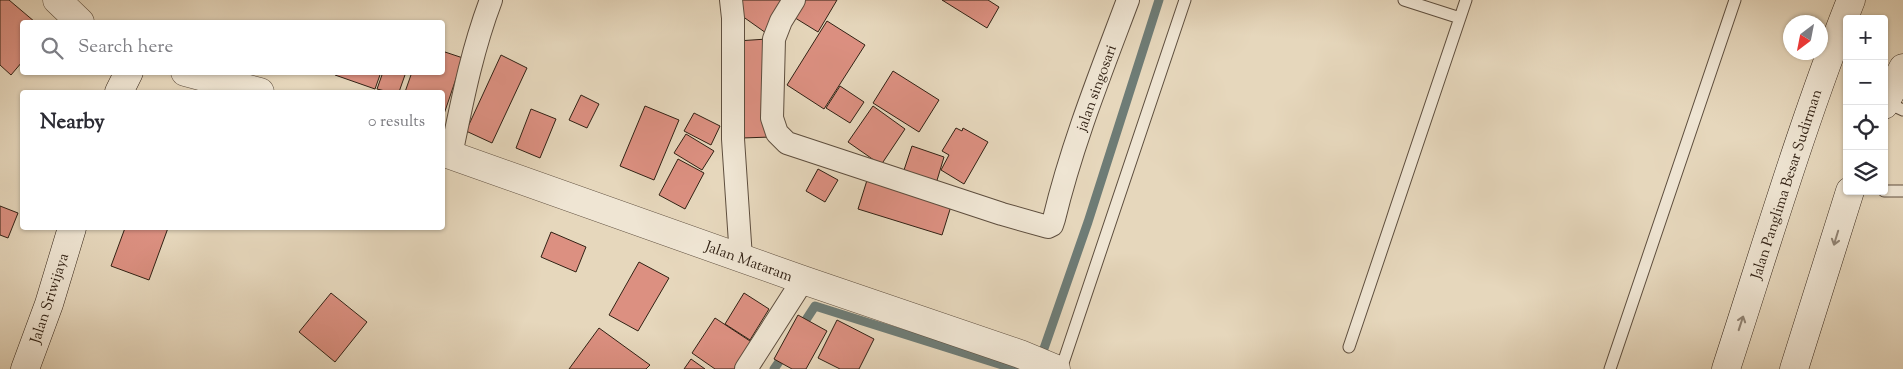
<!DOCTYPE html>
<meta charset="utf-8">
<style>
body{margin:0;font-family:"Sorts Mill Goudy",serif;background:#f2f2f3;color:#2b2b33}
.controls{position:absolute;right:15px;top:15px;display:grid;overflow:hidden;border-radius:5px;box-shadow:0 1px 4px #0004}
.controls button{width:45px;height:45px;display:grid;place-items:center;padding:0;border:0;border-bottom:1px solid #e1e1e2;background:#fff;color:#2b2b33;font:25px sans-serif}
.compass{position:absolute;left:1783px;top:15px;width:45px;height:45px;border-radius:50%;background:#fff;box-shadow:0 1px 4px #0004;rotate:212deg}
.list{margin:0;padding:0;list-style:none}
h2{display:flex;justify-content:space-between;align-items:center;height:65px;margin:0;padding:0 20px;font-size:21px}
h2 small{font-size:16px;font-weight:400;color:#7c7c81}
.icon{flex:none;width:28px;height:28px;fill:none;stroke:currentColor;stroke-width:2;stroke-linecap:round;stroke-linejoin:round}
.map{position:relative;flex:none;width:1903px;height:369px;overflow:hidden}
.search{position:absolute;background:#fff;box-shadow:0 1px 4px #0004;left:20px;top:20px;width:425px;height:55px;display:flex;align-items:center;gap:12px;box-sizing:border-box;padding:0 18px;border-radius:5px;color:#7c7c81;font-size:19px}
.panel{position:absolute;background:#fff;box-shadow:0 1px 4px #0004;left:20px;top:90px;width:425px;height:140px;border-radius:5px}
.map>svg:first-child{display:block}
.lines{fill:none;stroke-linecap:round;stroke-linejoin:round}
.stream{stroke:#6e7c76;stroke-width:9}
.building{fill:#dc9081;stroke:#312114}
.service-casing{stroke:#5e4e3e;stroke-width:13}
.minor-casing{stroke:#5e4e3e;stroke-width:24}
.tertiary-casing{stroke:#5e4e3e;stroke-width:29}
.secondary-casing{stroke:#312114;stroke-width:29}
.service{stroke:#efe5d3;stroke-width:11}
.minor{stroke:#efe5d3;stroke-width:22}
.tertiary{stroke:#efe5d3;stroke-width:28}
.secondary{stroke:#efe5d3;stroke-width:28}
.oneway{stroke:#908374}
.labels{text-anchor:middle;stroke-width:4;stroke-linejoin:round;paint-order:stroke}
.street-label{font-size:15px;fill:#312114;stroke:#efe5d3}
</style>
<div class="map">
<svg width="1903" height="369" viewBox="0 0 1903 369">
<rect width="100%" height="100%" fill="#e6d7bc"/>
<filter id="stains"><feTurbulence type="fractalNoise" baseFrequency=".004" numOctaves="4"/><feColorMatrix values="0 0 0 0 .2 0 0 0 0 .09 0 0 0 0 .02 0 0 0 .5 -.17"/></filter>
<radialGradient id="worn" r=".72"><stop offset=".6" stop-color="#630" stop-opacity="0"/><stop offset="1" stop-color="#630" stop-opacity=".3"/></radialGradient>
<g class="lines">
<path class="stream" d="M 800,329 L 815,306 L 1015,369
M 1040,360 L 1088,222 L 1159,0
M 774,369 L 785,353"/>
</g>
<path class="building" d="M 0,0 L 9,0 L 35,22 L 22,22 L 22,62 L 11,75 L 0,65 Z
M 742,0 L 789,0 L 766,33 L 735,11 Z
M 802,0 L 837,0 L 818,32 L 792,16 Z
M 942,0 L 988,0 L 999,7 L 987,28 Z
M 827,21 L 865,45 L 824,109 L 787,85 Z
M 767,39 L 771,137 L 742,138 L 737,41 Z
M 442,51 L 463,58 L 444,114 L 442,114 L 442,92 L 405,92 L 412,72 L 442,72 Z
M 501,55 L 527,68 L 492,143 L 466,131 Z
M 893,71 L 939,100 L 919,132 L 873,103 Z
M 335,72 L 381,72 L 375,89 L 335,75 Z
M 383,72 L 406,72 L 399,92 L 389,92 L 377,89 Z
M 840,86 L 864,102 L 850,123 L 826,108 Z
M 581,95 L 599,104 L 587,128 L 569,120 Z
M 645,106 L 679,120 L 654,180 L 620,166 Z
M 873,106 L 905,129 L 881,165 L 848,142 Z
M 531,109 L 556,119 L 540,158 L 516,148 Z
M 694,113 L 720,126 L 711,145 L 684,131 Z
M 956,128 L 962,131 L 963,128 L 988,142 L 964,184 L 941,170 L 949,155 L 942,151 Z
M 686,134 L 714,151 L 702,170 L 674,153 Z
M 912,146 L 944,157 L 935,187 L 902,176 Z
M 678,159 L 704,173 L 685,209 L 659,195 Z
M 818,169 L 838,180 L 825,202 L 806,191 Z
M 868,177 L 952,203 L 942,235 L 858,209 Z
M 0,206 L 18,213 L 8,238 L 0,235 Z
M 125,228 L 168,228 L 149,280 L 111,266 Z
M 551,232 L 586,247 L 576,272 L 541,257 Z
M 639,262 L 669,278 L 638,331 L 609,315 Z
M 331,293 L 367,322 L 335,362 L 299,332 Z
M 744,293 L 769,309 L 750,340 L 725,324 Z
M 798,315 L 827,331 L 806,369 L 792,369 L 774,359 Z
M 715,318 L 753,343 L 735,369 L 715,369 L 692,353 Z
M 837,320 L 874,339 L 859,369 L 840,369 L 818,358 Z
M 599,328 L 650,365 L 646,369 L 569,369 Z
M 691,359 L 705,369 L 684,369 Z"/>
<g class="lines">
<defs>
<path id="service" d="M 1404,0 L 1460,18
M 1886,102 L 1903,110
M 1884,191 L 1903,191
M 1349,347 L 1466,0
M 1061,369 L 1185,0
M 1610,369 L 1735,0"/>
<path id="minor" d="M 731,0 L 733,18 L 733,139 L 741,258
M 794,0 L 781,21 L 774,39 L 772,118 L 777,133 L 787,143 L 1002,214 L 1048,227 L 1052,225 L 1054,219 C 1072,144 1101,72 1128,0
M 451,155 C 462,102 472,50 491,0
M 746,369 L 803,280"/>
<path id="tertiary" d="M 57,0 L 80,22
M 185,72 L 260,92
M 442,152 L 803,280 L 1020,354 L 1056,369"/>
<path id="secondary" d="M 119,92 L 129,72
M 1884,105 L 1903,68
M 25,369 L 49,304 L 72,228
M 1726,369 C 1766,246 1803,121 1851,0
M 1794,369 L 1850,191"/>
</defs>
<use href="#service" class="service-casing"/>
<use href="#minor" class="minor-casing"/>
<use href="#tertiary" class="tertiary-casing"/>
<use href="#secondary" class="secondary-casing"/>
<use href="#service" class="service"/>
<use href="#minor" class="minor"/>
<use href="#tertiary" class="tertiary"/>
<use href="#secondary" class="secondary"/>
</g>
<defs><path id="oneway-shaft" d="M-6 0H5M1.5-3L5.5 0L1.5 3" fill="none" stroke-width="1.6" stroke-linecap="round" stroke-linejoin="round" transform="scale(1.25)"/></defs>
<g class="oneway">
<use href="#oneway-shaft" transform="translate(1836 238) rotate(107)"/>
<use href="#oneway-shaft" transform="translate(1741 323) rotate(-72)"/>
</g>
<g class="labels">
<g class="street-label">
<text transform="translate(1096 88) rotate(-70)" y="5">jalan singosari</text>
<text transform="translate(1786 184) rotate(-72)" y="5">Jalan Panglima Besar Sudirman</text>
<text transform="translate(749 261) rotate(20)" y="5">Jalan Mataram</text>
<text transform="translate(49 298) rotate(-72)" y="5">Jalan Sriwijaya</text>
</g>
</g>
<rect width="100%" height="100%" filter="url(#stains)"/>
<rect width="100%" height="100%" fill="url(#worn)"/>
</svg>
<div class="controls">
<button>+</button>
<button>−</button>
<button><svg class="icon" aria-label="locate" viewBox="0 0 24 24"><circle cx="12" cy="12" r="6"/><path d="M12 2v4M12 18v4M2 12h4M18 12h4"/></svg></button>
<button><svg class="icon" aria-label="layers" viewBox="0 0 24 24"><path d="M12 4l9 5-9 5-9-5zM3 14l9 5 9-5"/></svg></button>
</div>
<svg class="compass" viewBox="-18 -18 36 36"><path d="M0-13l5 13h-10z" fill="#e53935"/><path d="M0 13l5-13h-10z" fill="#7c7c81"/></svg>
<div class="search"><svg class="icon" aria-label="search" viewBox="0 0 24 24"><circle cx="10" cy="10" r="6"/><path d="M15 15l6 6"/></svg>Search here</div>
<section class="panel">
<h2>Nearby<small>0 results</small></h2>
<ul class="list">
</ul>
</section>
</div>
